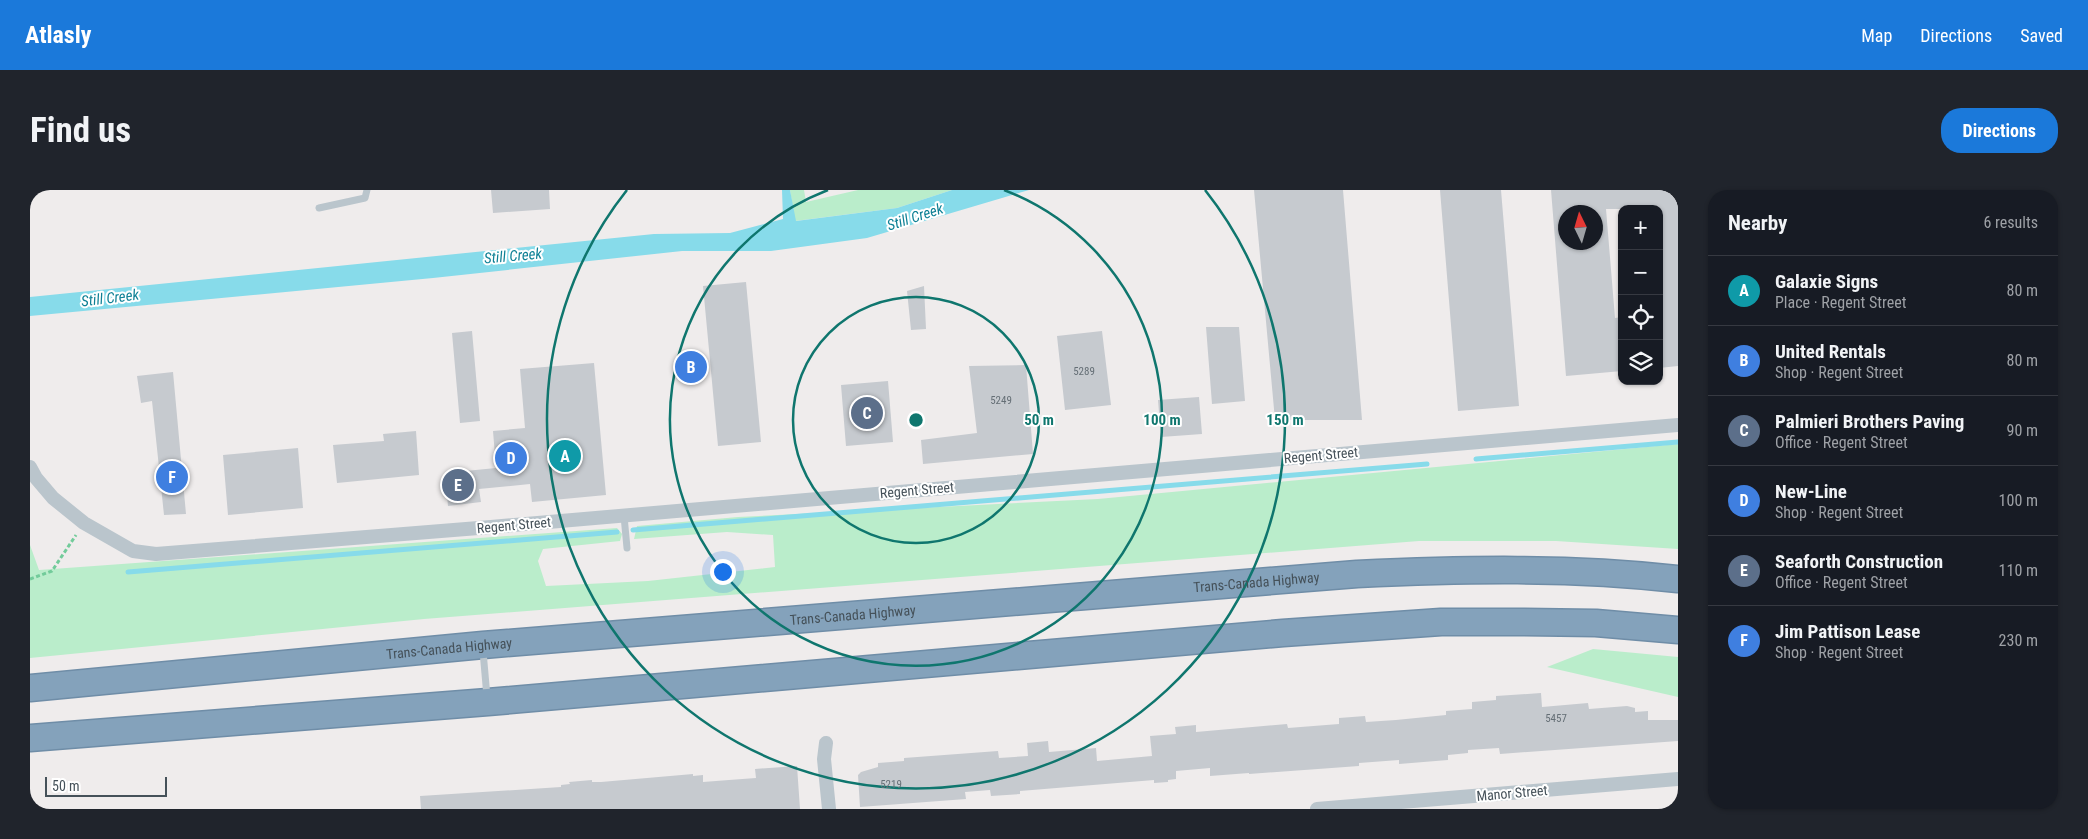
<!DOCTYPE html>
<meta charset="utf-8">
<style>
body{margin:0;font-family:"Roboto Condensed",sans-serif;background:#20242c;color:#f1f3f6}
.controls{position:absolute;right:15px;top:15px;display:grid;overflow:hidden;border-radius:10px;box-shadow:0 1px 4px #0004}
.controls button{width:45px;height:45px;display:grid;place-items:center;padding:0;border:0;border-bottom:1px solid #363941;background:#171b24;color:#f1f3f6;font:25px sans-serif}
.compass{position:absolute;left:1528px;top:15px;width:45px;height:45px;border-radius:50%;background:#171b24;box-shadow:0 1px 4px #0004;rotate:355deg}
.scale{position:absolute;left:15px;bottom:12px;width:122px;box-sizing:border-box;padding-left:5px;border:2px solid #455159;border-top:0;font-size:14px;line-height:18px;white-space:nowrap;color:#455159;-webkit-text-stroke:4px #fff;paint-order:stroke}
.you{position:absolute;left:692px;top:381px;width:18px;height:18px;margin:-12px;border:4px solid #fff;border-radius:50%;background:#1a73e8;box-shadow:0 0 0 8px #1a73e833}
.badge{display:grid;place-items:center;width:32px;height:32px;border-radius:50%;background:#1b79da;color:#fff;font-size:16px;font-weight:700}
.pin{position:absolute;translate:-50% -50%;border:2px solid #fff;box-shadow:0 1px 5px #0006}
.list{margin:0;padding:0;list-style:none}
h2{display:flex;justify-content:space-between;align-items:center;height:65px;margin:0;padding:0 20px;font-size:21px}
h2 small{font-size:16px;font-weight:400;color:#9ea1a6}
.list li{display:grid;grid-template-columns:32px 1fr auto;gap:15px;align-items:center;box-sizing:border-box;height:70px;padding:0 20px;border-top:1px solid #363941}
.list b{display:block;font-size:19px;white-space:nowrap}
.list p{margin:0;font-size:16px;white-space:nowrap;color:#9ea1a6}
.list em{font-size:16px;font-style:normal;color:#9ea1a6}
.icon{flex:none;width:28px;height:28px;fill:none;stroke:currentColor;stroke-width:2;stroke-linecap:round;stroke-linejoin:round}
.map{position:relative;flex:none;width:1648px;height:619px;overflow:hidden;border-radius:20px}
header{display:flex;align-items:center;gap:30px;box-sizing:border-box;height:70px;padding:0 25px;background:#1b79da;color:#fff}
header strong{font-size:24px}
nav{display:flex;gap:28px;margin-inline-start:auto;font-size:18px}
.intro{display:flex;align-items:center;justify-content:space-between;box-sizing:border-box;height:120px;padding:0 30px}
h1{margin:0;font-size:35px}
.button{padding:12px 22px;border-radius:20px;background:#1b79da;color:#fff;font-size:18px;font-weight:700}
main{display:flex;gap:30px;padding:0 30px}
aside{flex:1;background:#171b24;border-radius:20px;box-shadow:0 1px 4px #0004}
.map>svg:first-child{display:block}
.green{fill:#baedcb}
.water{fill:#87dbea}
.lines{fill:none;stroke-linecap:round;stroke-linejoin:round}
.stream{stroke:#87dbea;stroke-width:5}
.building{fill:#c6cacf;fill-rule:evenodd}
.highway-casing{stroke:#6f8da7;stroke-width:29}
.path{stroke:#72cb9a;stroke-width:3;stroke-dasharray:4 2.5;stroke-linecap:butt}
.lane{stroke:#bac5cc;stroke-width:7}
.street{stroke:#bac5cc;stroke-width:14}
.highway{stroke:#84a2bb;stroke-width:26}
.ring{fill:none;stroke:#0f766e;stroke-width:2.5}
.labels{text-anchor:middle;stroke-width:4;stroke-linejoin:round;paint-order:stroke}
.number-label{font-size:11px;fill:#656f76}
.street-label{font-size:14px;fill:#455159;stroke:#fff}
.water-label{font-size:15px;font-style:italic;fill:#0e8095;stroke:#fff}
.centre{fill:#0f766e;stroke:#fff;stroke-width:2.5}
.ring-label{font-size:15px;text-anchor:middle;font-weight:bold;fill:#0f766e;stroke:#fff;stroke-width:4;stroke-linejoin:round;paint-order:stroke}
</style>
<header>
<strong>Atlasly</strong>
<nav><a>Map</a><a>Directions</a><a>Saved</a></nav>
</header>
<div class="intro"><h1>Find us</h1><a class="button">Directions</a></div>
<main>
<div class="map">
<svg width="1648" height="619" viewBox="0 0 1648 619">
<rect width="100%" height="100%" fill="#efecec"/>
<path class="green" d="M 760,0 L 774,0 L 776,12 L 828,0 L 922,0 L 867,18 L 765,31 Z
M 1648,254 L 1648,359 L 1526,351 L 1389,351 L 394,429 L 0,468 L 0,355 L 9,380 L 587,338 L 592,344 L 590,351 L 513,359 L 508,371 L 516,396 L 618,391 L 745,377 L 743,345 L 697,342 L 604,349 L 607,336 L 708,327 L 1068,309 Z
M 1563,459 L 1648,467 L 1648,507 L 1517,477 Z"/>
<path class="water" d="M 752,0 L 760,0 L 766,31 L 867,18 L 922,0 L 999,0 L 837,48 L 741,61 L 652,61 L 403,88 L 0,126 L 0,107 L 624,44 L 700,43 L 753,29 Z"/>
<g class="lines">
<path class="stream" d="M 1446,269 L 1648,252
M 603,340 L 1397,274
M 98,382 L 587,342"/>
</g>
<path class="building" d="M 461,0 L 519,0 L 520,19 L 463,23 Z
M 1224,0 L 1313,0 L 1332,230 L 1245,230 Z
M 1410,0 L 1471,0 L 1489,216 L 1428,221 Z
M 1521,0 L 1648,0 L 1648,176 L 1629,178 L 1629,19 L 1576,19 L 1585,128 L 1592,127 L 1592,181 L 1536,186 ZM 1536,22 L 1566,22 L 1566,52 L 1536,52 Z
M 716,92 L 731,252 L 688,256 L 673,96 Z
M 894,96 L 896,139 L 881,140 L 877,101 Z
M 1176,137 L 1209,137 L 1215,211 L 1182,214 Z
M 442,141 L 450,231 L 430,233 L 422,143 Z
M 1072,141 L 1081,215 L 1035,220 L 1027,146 Z
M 564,173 L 576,305 L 502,312 L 500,294 L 449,299 L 451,312 L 418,316 L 415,283 L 466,278 L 463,241 L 495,238 L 490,179 Z
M 996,175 L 1003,264 L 893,274 L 891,250 L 947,243 L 939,176 Z
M 143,182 L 156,324 L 134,325 L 122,211 L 111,213 L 107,186 Z
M 858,191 L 863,252 L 816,256 L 811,195 Z
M 1169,207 L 1172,244 L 1131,247 L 1128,210 Z
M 386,241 L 389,285 L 307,293 L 303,255 L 354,251 L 353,244 Z
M 268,258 L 273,318 L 198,325 L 193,265 Z
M 1511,503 L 1512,517 L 1558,513 L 1559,519 L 1597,516 L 1605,518 L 1605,522 L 1618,521 L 1618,530 L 1648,530 L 1648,551 L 1470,564 L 1469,558 L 1438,560 L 1438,563 L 1418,565 L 1418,570 L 1369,574 L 1369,570 L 1329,573 L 1329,576 L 1219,584 L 1219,583 L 1180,586 L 1180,578 L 1146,581 L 1146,589 L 1138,590 L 1138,592 L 1124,593 L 1124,590 L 990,601 L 990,604 L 961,606 L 960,600 L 935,602 L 936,609 L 830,617 L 828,585 L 831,582 L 848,577 L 848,573 L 874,571 L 874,568 L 968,561 L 969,568 L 998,566 L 997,553 L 1018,551 L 1019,562 L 1066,558 L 1067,571 L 1122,566 L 1120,546 L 1146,544 L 1145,537 L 1166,535 L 1166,542 L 1257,534 L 1258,538 L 1309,534 L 1309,528 L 1335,526 L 1336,532 L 1366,530 L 1416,525 L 1416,521 L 1442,519 L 1442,512 L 1466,510 L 1466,506 Z
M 767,576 L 770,619 L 391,619 L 390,606 L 531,597 L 531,595 L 540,594 L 539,592 L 562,590 L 562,592 L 571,592 L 663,584 L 663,586 L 673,585 L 673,592 L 699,590 L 726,588 L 725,579 Z"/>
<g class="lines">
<defs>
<g id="highway">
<path id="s1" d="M 0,498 L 453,455 L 1327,384 C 1434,379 1541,377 1648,389"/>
<path d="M 0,548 L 458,512 L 1253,443 L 1411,432 L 1488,432 L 1566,433 L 1648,440"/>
</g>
</defs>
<use href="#highway" class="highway-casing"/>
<path class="path" d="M 0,389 L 22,381 L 46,345"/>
<path class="lane" d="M 289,18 L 335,8 L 337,0
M 594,326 L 597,358
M 453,461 L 457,507"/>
<path class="street" d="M 0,277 L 6,288 L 23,308 L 54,333 L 103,361 L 126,364 L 461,337 L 1648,235
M 796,553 L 794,569 L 799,619
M 1287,619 L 1648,589"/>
<use href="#highway" class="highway"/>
</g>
<g class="ring">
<circle cx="886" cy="230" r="123"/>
<path d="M974 0A246 246 0 1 1 798 0"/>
<path d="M1175 0A369 369 0 1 1 597 0"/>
</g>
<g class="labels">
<g class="number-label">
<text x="1054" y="185">5289</text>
<text x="971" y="214">5249</text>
<text x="1526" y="532">5457</text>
<text x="861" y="598">5219</text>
</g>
<g class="street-label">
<text transform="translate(1291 265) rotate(-5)" y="5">Regent Street</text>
<text transform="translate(887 300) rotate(-5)" y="5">Regent Street</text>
<text transform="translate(484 335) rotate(-5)" y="5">Regent Street</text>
<text dy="5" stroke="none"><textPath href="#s1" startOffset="1231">Trans-Canada Highway</textPath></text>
<text dy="5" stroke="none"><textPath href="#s1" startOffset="826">Trans-Canada Highway</textPath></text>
<text dy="5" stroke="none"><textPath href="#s1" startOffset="421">Trans-Canada Highway</textPath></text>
<text transform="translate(1482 603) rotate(-5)" y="5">Manor Street</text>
</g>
<g class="water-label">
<text transform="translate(885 27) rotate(-18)" y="5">Still Creek</text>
<text transform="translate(483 66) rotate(-5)" y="5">Still Creek</text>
<text transform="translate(80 108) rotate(-7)" y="5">Still Creek</text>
</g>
</g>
<circle cx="886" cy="230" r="8" class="centre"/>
<g class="ring-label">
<text x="1009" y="235">50 m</text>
<text x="1132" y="235">100 m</text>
<text x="1255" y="235">150 m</text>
</g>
</svg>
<div class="controls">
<button>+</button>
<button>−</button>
<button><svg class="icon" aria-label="locate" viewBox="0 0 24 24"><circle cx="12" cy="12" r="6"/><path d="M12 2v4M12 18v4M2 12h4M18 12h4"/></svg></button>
<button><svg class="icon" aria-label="layers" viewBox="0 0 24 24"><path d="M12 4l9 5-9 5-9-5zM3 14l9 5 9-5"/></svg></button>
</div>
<svg class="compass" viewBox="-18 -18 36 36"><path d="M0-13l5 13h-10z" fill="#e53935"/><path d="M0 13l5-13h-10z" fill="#9ea1a6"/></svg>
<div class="scale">50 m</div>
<div class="you"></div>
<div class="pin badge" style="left:535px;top:266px;background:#0f9aa8">A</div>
<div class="pin badge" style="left:661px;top:177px;background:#3f7fe0">B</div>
<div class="pin badge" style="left:837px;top:223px;background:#5c6f8a">C</div>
<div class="pin badge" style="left:481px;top:268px;background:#3f7fe0">D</div>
<div class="pin badge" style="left:428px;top:295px;background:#5c6f8a">E</div>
<div class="pin badge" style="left:142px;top:287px;background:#3f7fe0">F</div>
</div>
<aside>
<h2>Nearby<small>6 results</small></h2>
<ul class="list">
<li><span class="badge" style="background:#0f9aa8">A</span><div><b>Galaxie Signs</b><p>Place · Regent Street</p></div><em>80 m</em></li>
<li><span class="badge" style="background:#3f7fe0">B</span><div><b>United Rentals</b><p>Shop · Regent Street</p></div><em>80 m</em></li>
<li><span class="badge" style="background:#5c6f8a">C</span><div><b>Palmieri Brothers Paving</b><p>Office · Regent Street</p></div><em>90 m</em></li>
<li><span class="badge" style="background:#3f7fe0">D</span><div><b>New-Line</b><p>Shop · Regent Street</p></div><em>100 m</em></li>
<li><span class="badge" style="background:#5c6f8a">E</span><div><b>Seaforth Construction</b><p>Office · Regent Street</p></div><em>110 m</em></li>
<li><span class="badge" style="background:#3f7fe0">F</span><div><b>Jim Pattison Lease</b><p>Shop · Regent Street</p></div><em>230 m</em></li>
</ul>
</aside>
</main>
